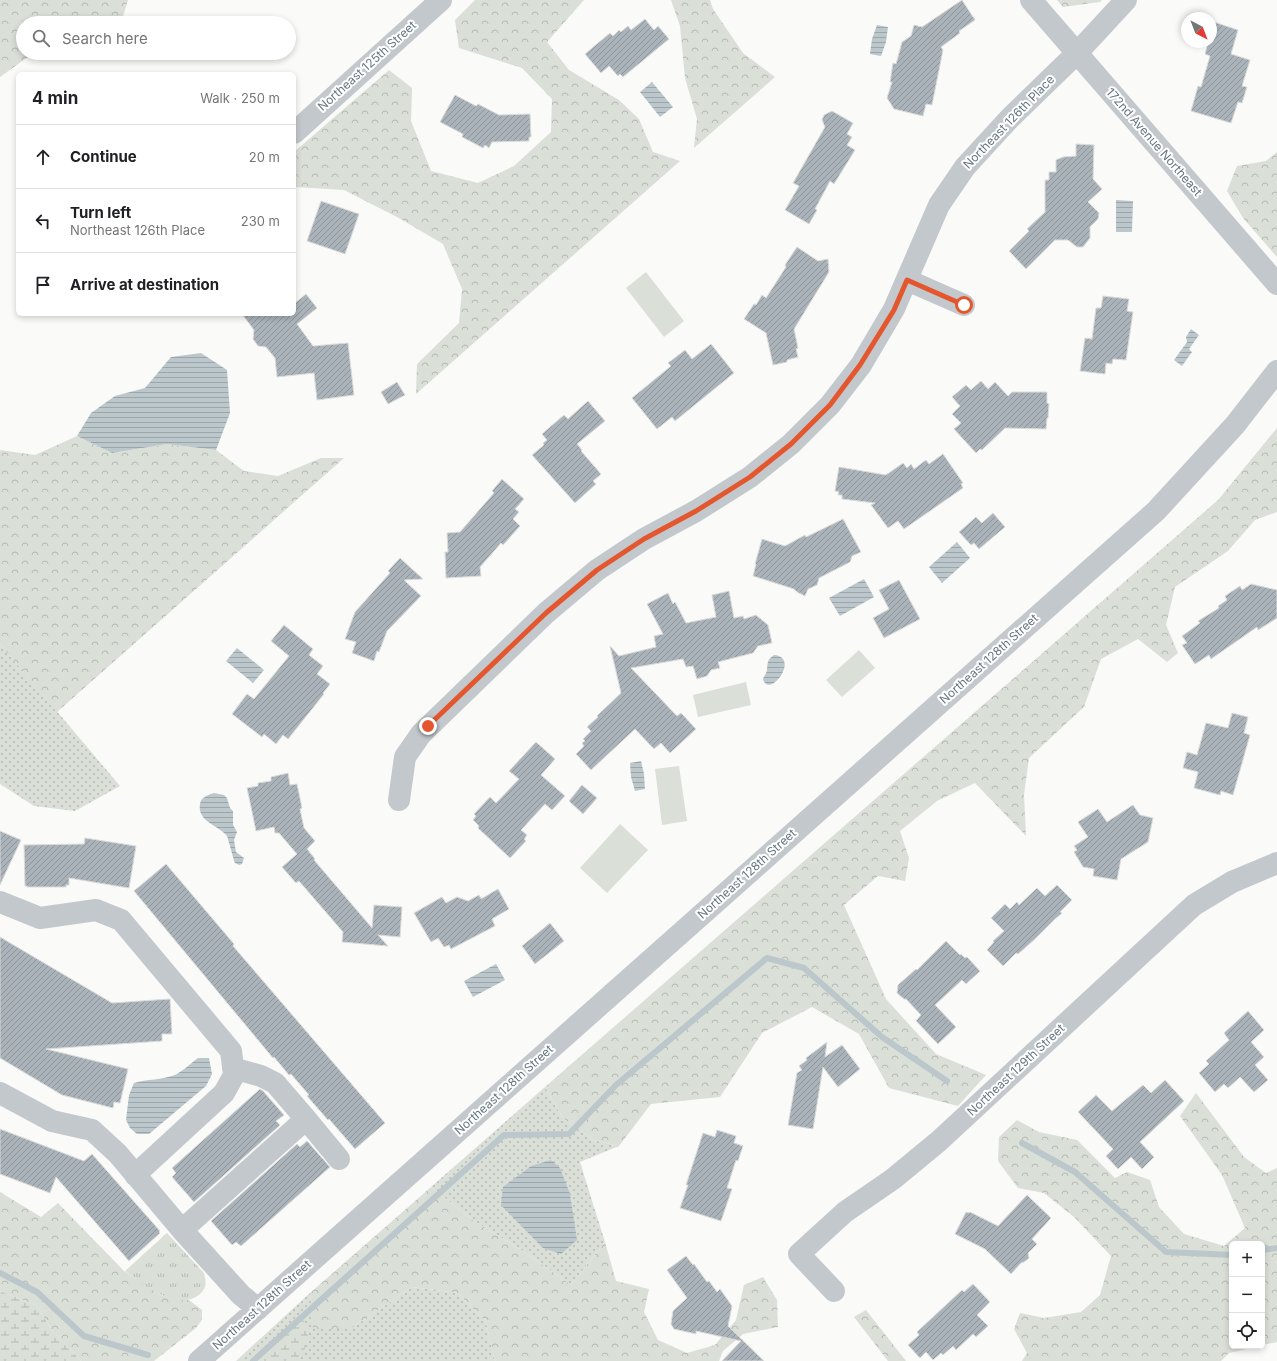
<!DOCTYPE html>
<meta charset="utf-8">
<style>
body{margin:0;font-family:Inter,sans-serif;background:#f2f2f2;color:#202124}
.controls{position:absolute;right:12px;bottom:12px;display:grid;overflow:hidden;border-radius:6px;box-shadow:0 2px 6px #0003}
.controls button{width:36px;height:36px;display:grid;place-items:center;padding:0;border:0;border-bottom:1px solid #e0e0e0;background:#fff;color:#202124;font:20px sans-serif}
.compass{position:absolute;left:1181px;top:12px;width:36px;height:36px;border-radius:50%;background:#fff;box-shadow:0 2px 6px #0003;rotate:138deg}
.stop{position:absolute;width:12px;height:12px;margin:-9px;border:3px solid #e4572e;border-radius:50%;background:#fff}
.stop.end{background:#e4572e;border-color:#fff;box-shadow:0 1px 4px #0008}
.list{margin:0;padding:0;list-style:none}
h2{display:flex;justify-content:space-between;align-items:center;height:52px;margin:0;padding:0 16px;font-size:17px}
h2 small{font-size:13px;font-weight:400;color:#757577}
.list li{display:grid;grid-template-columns:26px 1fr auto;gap:12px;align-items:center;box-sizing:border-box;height:64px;padding:0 16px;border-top:1px solid #e0e0e0}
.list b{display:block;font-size:15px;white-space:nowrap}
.list p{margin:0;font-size:13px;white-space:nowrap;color:#757577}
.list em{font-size:13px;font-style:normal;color:#757577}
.icon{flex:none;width:22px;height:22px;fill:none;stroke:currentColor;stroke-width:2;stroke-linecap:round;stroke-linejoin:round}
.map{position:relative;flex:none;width:1277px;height:1361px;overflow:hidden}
.search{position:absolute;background:#fff;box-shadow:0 2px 6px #0003;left:16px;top:16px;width:280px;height:44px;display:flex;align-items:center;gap:10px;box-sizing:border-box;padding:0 14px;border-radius:22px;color:#757577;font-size:15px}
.panel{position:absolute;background:#fff;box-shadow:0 2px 6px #0003;left:16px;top:72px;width:280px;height:244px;border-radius:6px}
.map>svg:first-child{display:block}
.grass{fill:url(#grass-dots)}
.forest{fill:url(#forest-crowns)}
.wetland{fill:url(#wetland-marsh)}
.park{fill:url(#park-tufts)}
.pitch{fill:#dadfd7}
.water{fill:url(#water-rules)}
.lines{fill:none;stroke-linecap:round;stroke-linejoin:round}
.stream{stroke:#bbc7cb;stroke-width:6}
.building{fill:url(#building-hatch);stroke:#dcdcda}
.minor{stroke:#c3c8cc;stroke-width:22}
.route{stroke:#e4572e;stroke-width:5}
.labels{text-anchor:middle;stroke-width:4;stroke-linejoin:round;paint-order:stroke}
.street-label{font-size:12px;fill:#657683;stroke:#fff}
</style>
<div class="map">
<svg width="1277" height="1361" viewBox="0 0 1277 1361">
<defs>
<pattern id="grass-dots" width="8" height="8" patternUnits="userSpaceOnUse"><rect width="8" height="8" fill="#dadfd7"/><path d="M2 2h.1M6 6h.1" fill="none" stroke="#b4b9b4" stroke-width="1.8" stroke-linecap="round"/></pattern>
<pattern id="forest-crowns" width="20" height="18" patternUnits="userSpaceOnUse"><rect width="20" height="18" fill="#dadfd7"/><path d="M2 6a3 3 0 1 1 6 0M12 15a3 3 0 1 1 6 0" fill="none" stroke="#b4b9b4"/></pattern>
<pattern id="wetland-marsh" width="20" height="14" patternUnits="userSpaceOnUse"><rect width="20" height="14" fill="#dadfd7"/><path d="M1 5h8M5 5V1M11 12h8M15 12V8" fill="none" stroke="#b4b9b4"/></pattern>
<pattern id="park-tufts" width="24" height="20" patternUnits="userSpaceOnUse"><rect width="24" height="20" fill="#dadfd7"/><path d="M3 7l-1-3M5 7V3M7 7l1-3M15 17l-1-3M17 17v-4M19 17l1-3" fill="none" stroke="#b4b9b4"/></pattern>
<pattern id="water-rules" width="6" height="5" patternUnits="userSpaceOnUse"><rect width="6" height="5" fill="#bbc7cb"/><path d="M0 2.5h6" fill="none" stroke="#9ca6aa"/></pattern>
<pattern id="building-hatch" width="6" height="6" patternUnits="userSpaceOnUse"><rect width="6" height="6" fill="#aab3b9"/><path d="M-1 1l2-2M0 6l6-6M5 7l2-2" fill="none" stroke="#8e969c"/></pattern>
</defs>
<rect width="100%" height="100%" fill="#fafaf8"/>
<path class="grass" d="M 0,644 L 120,786 L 75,811 L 34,806 L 0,784 Z
M 545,1087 L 563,1118 L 593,1140 L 619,1146 L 580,1162 L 605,1242 L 571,1285 L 523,1251 L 474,1221 L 431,1187 Z
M 412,1287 L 458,1293 L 486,1322 L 494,1358 L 496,1361 L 236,1361 L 310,1293 L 314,1329 L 350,1329 Z"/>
<path class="forest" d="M 0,0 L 128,0 L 121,23 L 23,23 L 23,53 L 41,53 L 28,57 L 0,77 Z
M 475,0 L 587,0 L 584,0 L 547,42 L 569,70 L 619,100 L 639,119 L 653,152 L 680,161 L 416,394 L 417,364 L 459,323 L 462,289 L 443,244 L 397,217 L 344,190 L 294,187 L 294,152 L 389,70 L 412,88 L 411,121 L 431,171 L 478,183 L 514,166 L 551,132 L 552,99 L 522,68 L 459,48 L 455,20 Z
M 671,0 L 710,0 L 713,9 L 743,53 L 775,77 L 694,148 L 697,119 L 685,78 L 680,26 Z
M 1057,0 L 1102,0 L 1100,2 L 1063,7 Z
M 1277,152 L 1277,257 L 1243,218 L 1227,191 L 1237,166 L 1266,161 Z
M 1277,428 L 1277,512 L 1255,520 L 1228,551 L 1175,587 L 1166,625 L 1178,653 L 1167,662 L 1138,639 L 1101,659 L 1084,707 L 1029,758 L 1024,795 L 1026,836 L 975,783 L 937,801 L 900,831 L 909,858 L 905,881 L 878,876 L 844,905 L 886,999 L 936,1054 L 986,1075 L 958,1106 L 889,1088 L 859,1034 L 812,1007 L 762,1033 L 720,1097 L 651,1104 L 619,1146 L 593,1140 L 563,1118 L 545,1087 L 1218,500 Z
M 77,436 L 112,453 L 167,444 L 216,450 L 244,471 L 278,476 L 321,458 L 344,458 L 57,712 L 0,644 L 0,450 L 35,455 Z
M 1196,1093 L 1244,1157 L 1266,1173 L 1277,1168 L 1277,1342 L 1262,1345 L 1262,1244 L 1232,1244 L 1232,1346 L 1260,1346 L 1229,1353 L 1221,1361 L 1022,1361 L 1027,1353 L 1014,1329 L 1020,1313 L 1044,1318 L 1081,1312 L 1100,1295 L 1111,1256 L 1074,1217 L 1044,1193 L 1018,1188 L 998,1161 L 999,1137 L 1017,1120 L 1039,1132 L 1077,1140 L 1115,1178 L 1127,1172 L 1150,1180 L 1159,1207 L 1184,1234 L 1224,1246 L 1245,1228 L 1222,1175 L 1180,1116 Z
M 431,1187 L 474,1221 L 523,1251 L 571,1285 L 605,1242 L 616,1281 L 649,1289 L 644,1312 L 658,1340 L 687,1353 L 715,1345 L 736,1320 L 744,1285 L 763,1277 L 777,1300 L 778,1327 L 743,1334 L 723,1351 L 719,1361 L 496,1361 L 494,1358 L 486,1322 L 458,1293 L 412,1287 L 350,1329 L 313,1329 L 310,1293 Z
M 0,1192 L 41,1217 L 58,1203 L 124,1271 L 161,1295 L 175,1299 L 189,1300 L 202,1310 L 202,1320 L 196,1328 L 154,1361 L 81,1361 L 54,1333 L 36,1305 L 0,1291 Z
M 866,1310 L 906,1361 L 888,1361 L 854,1317 Z"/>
<path class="wetland" d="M 0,1291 L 36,1305 L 54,1333 L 81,1361 L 0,1361 Z
M 301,1318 L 309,1326 C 307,1338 307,1352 296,1361 L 259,1361 L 265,1350 Z"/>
<path class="park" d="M 167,1233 L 204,1273 C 206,1281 207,1287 201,1293 C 180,1314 142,1284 125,1271 Z"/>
<path class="pitch" d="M 646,272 L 684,321 L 664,337 L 626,288 Z
M 859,650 L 875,668 L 842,697 L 826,680 Z
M 746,682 L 751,705 L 698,717 L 693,695 Z
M 679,766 L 687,821 L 662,825 L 655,769 Z
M 620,824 L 648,850 L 607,893 L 580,868 Z"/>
<path class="water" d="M 877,25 L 888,27 L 886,42 L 881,56 L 870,54 L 872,39 Z
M 652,82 L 673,107 L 660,117 L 640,92 Z
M 1116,200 L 1133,201 L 1132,232 L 1116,232 Z
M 1191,329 L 1199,335 L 1189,349 L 1192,352 L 1182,366 L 1174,360 L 1187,342 L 1186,337 Z
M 201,353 L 227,370 L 230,413 L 216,450 L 167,444 L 112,453 L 77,436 L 91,413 L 115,396 L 145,388 L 171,357 Z
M 957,542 L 970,558 L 942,583 L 929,567 Z
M 864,579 L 874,597 L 840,616 L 829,598 Z
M 237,648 L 264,670 L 253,683 L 226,661 Z
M 774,655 C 801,657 769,700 763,679 C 764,676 767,673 767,669 C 768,662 767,660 774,655 Z
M 641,761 L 644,774 L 645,789 L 635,791 L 631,777 L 630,763 Z
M 214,793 L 224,795 L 227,798 L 230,808 L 233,811 L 233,825 L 237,832 L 234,840 L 236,852 L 244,858 L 242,864 L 239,865 L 235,863 C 233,858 228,838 227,836 C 218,825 197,822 200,804 C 201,797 208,795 214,793 Z
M 496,964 L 505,980 L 473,997 L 464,981 Z
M 198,1058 L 209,1058 L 212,1074 L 206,1086 L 149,1134 L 137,1134 L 130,1128 L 126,1120 L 129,1095 L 134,1083 C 147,1079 162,1080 175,1075 C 183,1071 191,1063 198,1058 Z
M 551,1160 L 560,1168 L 570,1194 L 577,1240 L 561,1254 L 543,1248 L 501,1205 L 503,1187 L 531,1166 Z"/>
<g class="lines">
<path class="stream" d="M 1022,1143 L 1075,1172 L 1166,1252 L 1232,1255
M 1262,1250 L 1277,1248
M 0,1273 L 37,1292 L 84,1336 L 148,1355
M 253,1361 L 504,1135 L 569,1134 L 616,1085 L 767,958 L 804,968 L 882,1037 L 947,1081"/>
</g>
<path class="building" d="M 962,0 L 975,20 L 959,31 L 960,33 L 941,47 L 943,50 L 932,105 L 926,104 L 923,116 L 894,109 L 887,98 L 892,82 L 890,82 L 893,63 L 896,64 L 902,42 L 911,36 L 914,25 L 922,27 Z
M 645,19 L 654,30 L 658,26 L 669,39 L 623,77 L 620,74 L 618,76 L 609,66 L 601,73 L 585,54 L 610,33 L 613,36 L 619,30 L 621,32 L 628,26 L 631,30 Z
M 1214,22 L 1238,30 L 1231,54 L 1250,60 L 1242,86 L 1247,87 L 1242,103 L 1238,102 L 1231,123 L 1191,111 L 1198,86 L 1201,87 L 1210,56 L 1205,54 L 1208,42 L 1211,42 L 1211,33 Z
M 455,95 L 476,106 L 478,104 L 499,115 L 530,114 L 531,137 L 529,137 L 529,141 L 492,142 L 489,148 L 485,145 L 483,148 L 462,137 L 463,134 L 440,122 Z
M 832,111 L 853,123 L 847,134 L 852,137 L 847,145 L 855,150 L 834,184 L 830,181 L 815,209 L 817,210 L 809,224 L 785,210 L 799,186 L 793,183 L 825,127 L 822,120 L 824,115 Z
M 1076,144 L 1094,145 L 1093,179 L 1102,189 L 1088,202 L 1099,213 L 1098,219 L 1090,227 L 1090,238 L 1083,247 L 1077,247 L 1068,240 L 1055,240 L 1026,269 L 1009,251 L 1029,231 L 1027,229 L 1045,212 L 1045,180 L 1049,180 L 1049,172 L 1056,172 L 1056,160 L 1063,157 L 1076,156 Z
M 321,201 L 359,214 L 345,254 L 307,241 Z
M 797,247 L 818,261 L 828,259 L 829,272 L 794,329 L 798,348 L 796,349 L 798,357 L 787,360 L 787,362 L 773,365 L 766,333 L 744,319 L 754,304 L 756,305 L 762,295 L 766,298 L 786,267 L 785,265 Z
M 306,294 L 317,308 L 297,324 L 313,346 L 348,343 L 354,395 L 317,400 L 314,373 L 277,377 L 275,358 L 266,347 L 258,346 L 253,339 L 254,330 L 242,314 L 294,314 L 294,304 Z
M 1103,296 L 1129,299 L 1127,311 L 1133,312 L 1126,360 L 1113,359 L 1112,364 L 1106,363 L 1105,374 L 1080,371 L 1085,338 L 1092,339 L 1096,308 L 1101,308 Z
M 711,344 L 734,373 L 675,421 L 672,417 L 657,429 L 632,398 L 671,366 L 668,363 L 685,350 L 692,359 Z
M 981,381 L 988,389 L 995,382 L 1008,396 L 1012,392 L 1047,392 L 1047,403 L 1049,404 L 1048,418 L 1047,418 L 1046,429 L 1005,428 L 982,450 L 980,449 L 976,453 L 954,429 L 961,423 L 952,414 L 960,406 L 952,397 L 966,385 L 971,390 Z
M 397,382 L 405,395 L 388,404 L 381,392 Z
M 588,401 L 605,421 L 577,444 L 582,450 L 581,451 L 601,474 L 593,481 L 596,484 L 575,503 L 532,455 L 544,445 L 543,443 L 547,440 L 542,434 L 564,415 L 568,419 Z
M 943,454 L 963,483 L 961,484 L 963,488 L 904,529 L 898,521 L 888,528 L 871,505 L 875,503 L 842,499 L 842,495 L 838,495 L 839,492 L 835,491 L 839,467 L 886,475 L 903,463 L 907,468 L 911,464 L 914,469 L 926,460 L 929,464 Z
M 502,479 L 524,499 L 515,509 L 519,512 L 513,519 L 520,526 L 503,545 L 501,543 L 480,567 L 481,576 L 446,578 L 445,552 L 448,552 L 447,533 L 460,532 L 494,493 L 492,491 Z
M 993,513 L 1005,527 L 979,549 L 974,543 L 971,545 L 959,532 L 976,517 L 982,523 Z
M 843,519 L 861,552 L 852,556 L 850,562 L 819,578 L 817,585 L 808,589 L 805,596 L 797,592 L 794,589 L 753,576 L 756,564 L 755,564 L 762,539 L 785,546 L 805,535 L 806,537 Z
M 400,558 L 423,579 L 404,580 L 421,596 L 387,631 L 379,652 L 377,651 L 374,661 L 352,653 L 356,642 L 345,639 L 355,612 L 390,573 L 388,571 Z
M 899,580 L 920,619 L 884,638 L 873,618 L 889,609 L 879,590 Z
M 1251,584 L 1277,590 L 1277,618 L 1258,630 L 1257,627 L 1211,659 L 1209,655 L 1195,664 L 1182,645 L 1187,643 L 1182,636 L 1200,623 L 1198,621 L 1219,608 L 1218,606 L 1227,600 L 1225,596 L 1240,586 L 1242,590 Z
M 729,591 L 734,618 L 743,616 L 744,619 L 756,615 L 768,625 L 772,643 L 758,646 L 753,653 L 718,662 L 720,668 L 711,670 L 707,676 L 697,679 L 693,666 L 686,667 L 683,659 L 631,668 L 677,716 L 681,713 L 696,729 L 670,753 L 661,743 L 654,749 L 635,729 L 591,770 L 576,754 L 584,746 L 582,743 L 585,741 L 583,739 L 591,731 L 587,727 L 598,717 L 597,716 L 621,693 L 610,646 L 619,656 L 656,647 L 654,636 L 663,634 L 647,604 L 668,593 L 673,604 L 675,602 L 686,623 L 716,617 L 712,595 Z
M 284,625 L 313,649 L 309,655 L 323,666 L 317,674 L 330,684 L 323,693 L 324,694 L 288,739 L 283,735 L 276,744 L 264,734 L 262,737 L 232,714 L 247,694 L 254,699 L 289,656 L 271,641 Z
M 1232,713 L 1248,717 L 1244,733 L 1250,735 L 1233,795 L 1221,791 L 1220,795 L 1194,788 L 1198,772 L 1183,768 L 1187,752 L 1197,755 L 1206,723 L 1228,728 Z
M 536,742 L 555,759 L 541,775 L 565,796 L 552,810 L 545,804 L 521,830 L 527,835 L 524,839 L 526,841 L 510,858 L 478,828 L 479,826 L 473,820 L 476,816 L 474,814 L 490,797 L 496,803 L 519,779 L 509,771 Z
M 288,773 L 290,785 L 297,784 L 302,808 L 300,809 L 304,828 L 315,841 L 307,849 L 315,859 L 314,860 L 372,928 L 374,905 L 402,907 L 400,937 L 378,935 L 388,946 L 342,942 L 343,932 L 299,881 L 296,883 L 282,867 L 297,854 L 279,833 L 275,833 L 274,827 L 256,831 L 247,788 L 258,786 L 258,783 L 271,781 L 271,777 Z
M 582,785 L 597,798 L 583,814 L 569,801 Z
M 1133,805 L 1140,815 L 1153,818 L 1148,842 L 1121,859 L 1117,880 L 1093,876 L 1094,869 L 1083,867 L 1074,852 L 1077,850 L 1074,846 L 1088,837 L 1078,822 L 1098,809 L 1107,822 Z
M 0,831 L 21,840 L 0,885 Z
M 85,838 L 136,846 L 129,888 L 69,878 L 69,885 L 66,885 L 66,887 L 27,887 L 27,886 L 25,886 L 24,845 L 84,844 Z
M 166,864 L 234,944 L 233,946 L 385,1123 L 355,1149 L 329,1119 L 328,1120 L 307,1096 L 309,1095 L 291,1074 L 289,1075 L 274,1057 L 273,1058 L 134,891 Z
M 1057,885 L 1072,900 L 1060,912 L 1062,913 L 1055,919 L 1035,939 L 1018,954 L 1016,953 L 1003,966 L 987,950 L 994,942 L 993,941 L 1004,931 L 991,918 L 1005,904 L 1010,909 L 1017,902 L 1019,905 L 1037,888 L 1045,896 Z
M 498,889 L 509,909 L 492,919 L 495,926 L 451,949 L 449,945 L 444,947 L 438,938 L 431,942 L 414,913 L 442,897 L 446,903 L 457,897 L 468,901 L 479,895 L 481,899 Z
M 550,923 L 564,941 L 535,964 L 522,946 Z
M 0,937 L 112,1003 L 170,999 L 172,1034 L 162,1034 L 162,1041 L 46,1049 L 128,1069 L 120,1103 L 114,1102 L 113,1108 L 62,1095 L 0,1058 Z
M 946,941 L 960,955 L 961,954 L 965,958 L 967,957 L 980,971 L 966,984 L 962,980 L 935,1005 L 956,1027 L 938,1044 L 916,1021 L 921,1015 L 906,999 L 904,999 L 897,993 L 898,985 L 916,969 L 917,970 Z
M 1248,1011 L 1264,1030 L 1251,1042 L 1264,1057 L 1255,1065 L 1268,1080 L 1254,1092 L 1240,1077 L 1228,1088 L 1224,1084 L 1215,1092 L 1199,1073 L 1209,1064 L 1206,1061 L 1229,1040 L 1224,1033 Z
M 827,1042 L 825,1057 L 842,1045 L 860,1069 L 838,1087 L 823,1067 L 813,1129 L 788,1125 L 797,1073 L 802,1070 L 799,1066 L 807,1060 L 806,1058 Z
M 1165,1080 L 1184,1101 L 1140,1142 L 1154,1157 L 1142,1169 L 1131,1157 L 1118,1169 L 1106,1156 L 1113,1149 L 1078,1112 L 1096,1095 L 1112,1111 L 1143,1085 L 1151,1093 Z
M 260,1089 L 263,1091 L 284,1115 L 276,1121 L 280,1125 L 194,1202 L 172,1177 L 176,1173 L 172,1168 Z
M 0,1129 L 84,1161 L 92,1154 L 160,1231 L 159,1232 L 160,1233 L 129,1261 L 56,1177 L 50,1193 L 0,1174 Z
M 717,1130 L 736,1136 L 734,1143 L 743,1146 L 738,1161 L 736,1160 L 727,1188 L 732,1189 L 721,1221 L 680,1208 L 688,1185 L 686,1185 L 703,1133 L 715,1137 Z
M 307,1141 L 330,1167 L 241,1246 L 236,1242 L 232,1245 L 211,1221 L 297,1144 L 300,1147 Z
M 1027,1195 L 1051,1218 L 1032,1239 L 1037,1244 L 1028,1253 L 1029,1258 L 1024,1262 L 1021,1263 L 1011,1274 L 985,1249 L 955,1234 L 966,1212 L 969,1213 L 970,1212 L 998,1226 Z
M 686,1256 L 693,1265 L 694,1264 L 707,1282 L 709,1281 L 717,1292 L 720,1289 L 732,1306 L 728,1326 L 764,1361 L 722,1361 L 741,1341 L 696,1331 L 696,1334 L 674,1329 L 671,1324 L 673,1311 L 687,1298 L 667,1270 Z
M 973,1284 L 990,1302 L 977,1315 L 988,1326 L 976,1337 L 973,1334 L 956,1350 L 953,1346 L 943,1355 L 941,1353 L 933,1360 L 926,1352 L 920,1358 L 908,1345 L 919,1335 L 917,1332 L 962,1290 L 964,1292 Z"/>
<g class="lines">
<path class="minor" d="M 1031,0 L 1277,284
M 294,133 L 441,0
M 907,280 L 964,305
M 399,800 L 405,757 L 421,734 L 546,613 L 597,570 L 644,539 L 696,511 L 750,477 L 791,444 L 830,405 L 861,365 L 894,309 L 939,205 L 965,167 L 1010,118 L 1077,53 L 1126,0
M 0,902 L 40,918 L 96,910 L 121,920 L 231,1051 L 234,1075 L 224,1093 L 135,1175
M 0,1093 L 52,1121 L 92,1130 L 118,1154 L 182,1230 L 241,1295 L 258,1309
M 306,1119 L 339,1159
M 182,1230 L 306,1119 L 275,1083 L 261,1076 L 233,1068
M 834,1291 L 799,1254 L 845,1212 L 893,1179 L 939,1141 L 1194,905 L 1232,882 L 1277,863
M 199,1361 L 1156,511 L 1235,425 L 1277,371"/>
</g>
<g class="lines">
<path class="route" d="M 428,726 L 546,613 L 597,570 L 644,539 L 696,511 L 750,477 L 791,444 L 830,405 L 860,365 L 894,310 L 907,280 L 964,305"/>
</g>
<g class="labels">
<g class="street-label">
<text transform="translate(367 66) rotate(-42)" y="4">Northeast 125th Street</text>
<text transform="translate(1009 122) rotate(-46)" y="4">Northeast 126th Place</text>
<text transform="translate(1154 142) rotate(49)" y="4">172nd Avenue Northeast</text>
<text transform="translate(989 659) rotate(-42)" y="4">Northeast 128th Street</text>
<text transform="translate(747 874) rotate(-42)" y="4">Northeast 128th Street</text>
<text transform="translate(1016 1070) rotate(-43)" y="4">Northeast 129th Street</text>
<text transform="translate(504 1090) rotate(-42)" y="4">Northeast 128th Street</text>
<text transform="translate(262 1305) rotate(-42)" y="4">Northeast 128th Street</text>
</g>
</g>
</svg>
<div class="controls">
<button>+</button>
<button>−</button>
<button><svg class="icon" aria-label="locate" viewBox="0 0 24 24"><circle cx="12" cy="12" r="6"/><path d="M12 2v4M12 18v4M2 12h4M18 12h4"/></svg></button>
</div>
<svg class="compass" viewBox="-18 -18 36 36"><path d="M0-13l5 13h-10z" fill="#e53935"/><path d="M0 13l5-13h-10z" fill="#757577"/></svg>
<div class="stop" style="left:964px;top:305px"></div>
<div class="stop end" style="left:428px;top:726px"></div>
<div class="search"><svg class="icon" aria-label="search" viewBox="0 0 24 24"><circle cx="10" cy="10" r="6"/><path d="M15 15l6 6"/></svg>Search here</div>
<section class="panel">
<h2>4 min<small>Walk · 250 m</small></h2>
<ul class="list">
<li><svg class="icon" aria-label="ahead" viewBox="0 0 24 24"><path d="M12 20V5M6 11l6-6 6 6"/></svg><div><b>Continue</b></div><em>20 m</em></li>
<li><svg class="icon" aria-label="left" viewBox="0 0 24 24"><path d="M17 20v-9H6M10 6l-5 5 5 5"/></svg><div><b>Turn left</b><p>Northeast 126th Place</p></div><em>230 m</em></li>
<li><svg class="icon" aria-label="arrive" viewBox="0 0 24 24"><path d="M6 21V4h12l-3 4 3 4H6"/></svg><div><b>Arrive at destination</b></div></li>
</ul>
</section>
</div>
